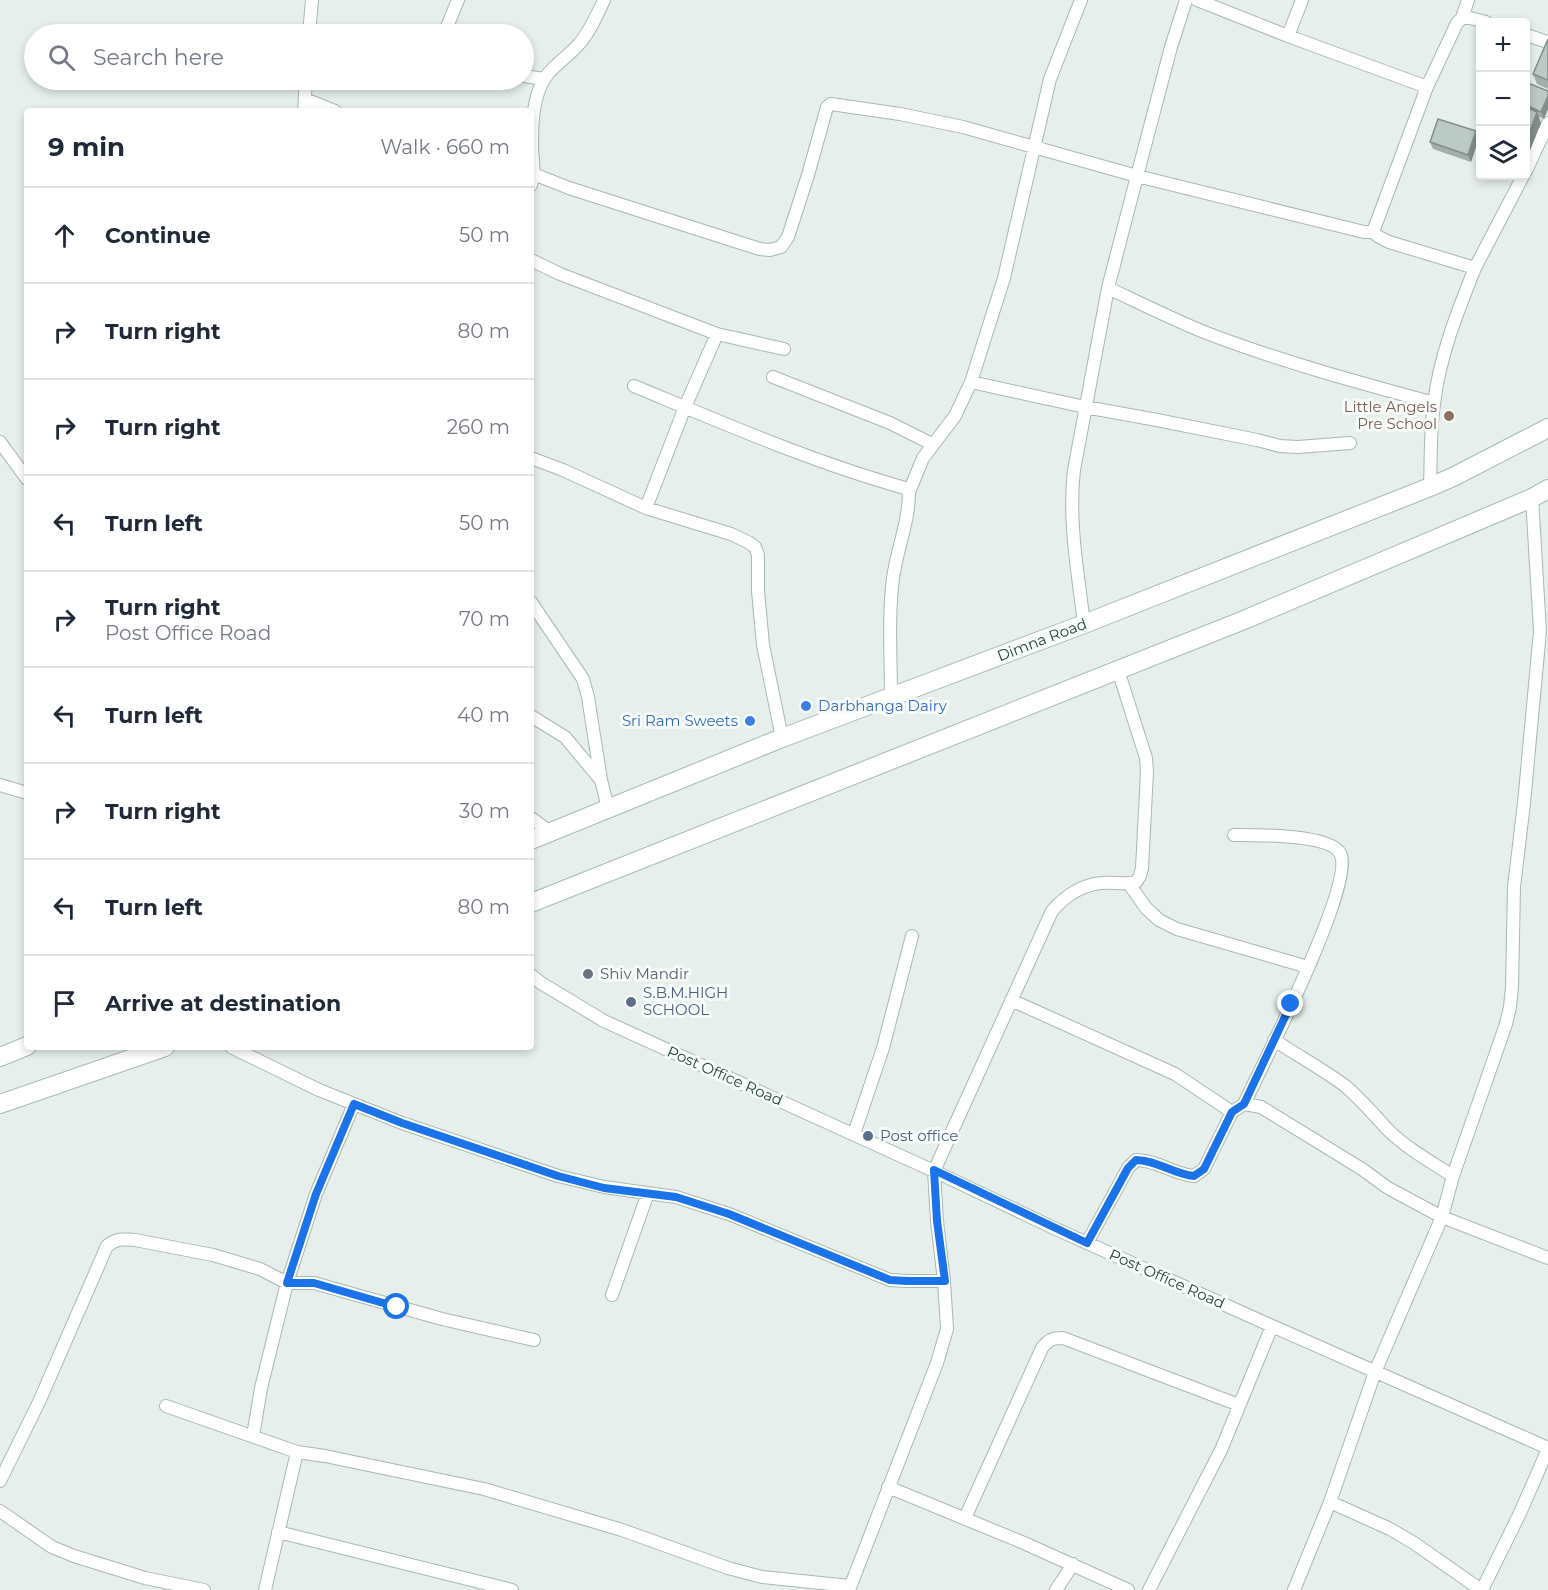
<!DOCTYPE html>
<meta charset="utf-8">
<style>
body{margin:0;font-family:Montserrat,sans-serif;background:#f6f6f7;color:#1f2937}
.controls{position:absolute;right:18px;top:18px;display:grid;overflow:hidden;border-radius:6px;box-shadow:0 3px 9px #0003}
.controls button{width:54px;height:54px;display:grid;place-items:center;padding:0;border:0;border-bottom:2px solid #e0e1e3;background:#fff;color:#1f2937;font:30px sans-serif}
.stop{position:absolute;width:18px;height:18px;margin:-14px;border:4px solid #1a73e8;border-radius:50%;background:#fff}
.stop.end{background:#1a73e8;border-color:#fff;box-shadow:0 2px 6px #0008}
.list{margin:0;padding:0;list-style:none}
h2{display:flex;justify-content:space-between;align-items:center;height:78px;margin:0;padding:0 24px;font-size:26px}
h2 small{font-size:20px;font-weight:400;color:#747a83}
.list li{display:grid;grid-template-columns:39px 1fr auto;gap:18px;align-items:center;box-sizing:border-box;height:96px;padding:0 24px;border-top:2px solid #e0e1e3}
.list b{display:block;font-size:22px;white-space:nowrap}
.list p{margin:0;font-size:20px;white-space:nowrap;color:#747a83}
.list em{font-size:20px;font-style:normal;color:#747a83}
.icon{flex:none;width:33px;height:33px;fill:none;stroke:currentColor;stroke-width:2;stroke-linecap:round;stroke-linejoin:round}
.map{position:relative;flex:none;width:1548px;height:1590px;overflow:hidden}
.search{position:absolute;background:#fff;box-shadow:0 3px 9px #0003;left:24px;top:24px;width:510px;height:66px;display:flex;align-items:center;gap:15px;box-sizing:border-box;padding:0 21px;border-radius:33px;color:#747a83;font-size:22px}
.panel{position:absolute;background:#fff;box-shadow:0 3px 9px #0003;left:24px;top:108px;width:510px;height:942px;border-radius:6px}
.map>svg:first-child{display:block}
.lines{fill:none;stroke-linecap:round;stroke-linejoin:round}
.street-casing{stroke:#a8b8b2;stroke-width:14}
.secondary-casing{stroke:#a4bbb3;stroke-width:20}
.street{stroke:#fff;stroke-width:12}
.secondary{stroke:#fff;stroke-width:18}
.wall{fill:#a1aea9}
.shaded-wall{fill:#838d89}
.building{fill:#bbcac4;stroke:#838d89;stroke-width:1.5}
.route{stroke:#1a73e8;stroke-width:8}
.education-dot{fill:#8d6e63;stroke:#f7fbf9;stroke-width:2}
.shop-dot{fill:#3f7fe0;stroke:#f7fbf9;stroke-width:2}
.worship-dot{fill:#6b7280;stroke:#f7fbf9;stroke-width:2}
.service-dot{fill:#5c6f8a;stroke:#f7fbf9;stroke-width:2}
.labels{text-anchor:middle;stroke-width:6;stroke-linejoin:round;paint-order:stroke}
.education-label{font-size:15px;fill:#785e54;stroke:#f7fbf9;text-anchor:end}
.street-label{font-size:15px;fill:#24423a;stroke:#f7fbf9}
.shop-label{font-size:15px;fill:#366cbe;stroke:#f7fbf9;text-anchor:start}
.worship-label{font-size:15px;fill:#5b616d;stroke:#f7fbf9;text-anchor:start}
.service-label{font-size:15px;fill:#4e5e75;stroke:#f7fbf9;text-anchor:start}
</style>
<div class="map">
<svg width="1548" height="1590" viewBox="0 0 1548 1590">
<rect width="100%" height="100%" fill="#e6efeb"/>
<g class="lines">
<defs>
<path id="street" d="M 1186,0 L 1171,47 L 1137,176 L 1364,232 L 1373,232 L 1427,87 L 1457,23 L 1462,18 L 1470,18 L 1486,22
M 1197,0 L 1288,36 L 1427,87
M 1462,18 L 1468,0
M 309,34 L 312,0
M 444,34 L 458,0
M 1526,35 L 1548,42
M 1288,36 L 1302,0
M 524,76 L 544,79
M 305,99 L 335,111
M 304,111 L 306,80
M 1526,171 L 1548,123
M 531,173 L 569,188 L 744,244 L 760,249 L 770,250 L 781,247 L 788,237 L 808,175 L 827,107 L 831,104 L 900,114 L 963,127 L 1137,176 L 1108,288 L 1074,470 C 1068,521 1078,573 1084,624
M 531,185 C 535,172 533,162 532,149 C 532,130 532,112 538,93 C 545,69 563,62 579,44 C 590,31 597,15 604,0
M 1373,232 L 1379,237 L 1389,242 L 1475,268 C 1458,310 1439,358 1434,404 C 1430,431 1431,459 1430,487
M 531,260 L 560,274 L 717,334 L 784,349
M 1475,268 L 1523,176
M 1108,288 C 1140,303 1172,319 1204,332 C 1279,361 1357,382 1434,403
M 773,377 L 890,423 L 932,444
M 971,382 L 1085,407 L 1157,420 L 1257,440 L 1280,446 L 1298,447 L 1350,443
M 634,386 C 723,423 812,462 905,488 L 909,492 C 909,522 897,549 893,578 C 888,618 891,658 891,698
M 0,442 L 27,479
M 531,458 L 563,470 L 646,508 L 731,534 L 748,542 L 755,547 L 758,555 L 758,591 L 763,645 L 782,738
M 909,492 L 923,458 L 955,416 L 971,382 L 1004,278 L 1050,79 L 1081,0
M 646,508 L 685,407 L 717,334
M 531,602 L 583,679 L 588,697 L 601,780 L 608,808
M 531,716 L 565,737 L 600,779
M 0,785 L 27,793
M 531,818 L 550,832
M 1234,835 C 1255,835 1329,834 1340,853 C 1357,881 1261,1068 1244,1104
M 1129,884 L 1146,908 L 1159,920 L 1177,929 L 1308,967
M 531,975 L 541,983 L 604,1021 L 934,1171 L 1056,1229 L 1272,1326 L 1548,1448
M 1011,1000 L 1175,1074 L 1232,1112
M 1274,1040 C 1297,1055 1322,1069 1344,1085 C 1361,1099 1374,1115 1389,1131 C 1408,1149 1431,1162 1453,1176
M 231,1047 L 319,1090 L 402,1123 L 558,1176 L 604,1187 L 676,1197 L 729,1214 L 890,1280 L 907,1281 L 944,1281
M 854,1134 L 883,1048 L 912,936
M 1087,1243 L 1128,1168 L 1136,1160 C 1157,1160 1173,1174 1194,1176 L 1204,1169 L 1232,1112 L 1244,1104 L 1261,1107 L 1362,1169 L 1388,1188 L 1442,1217 L 1453,1176 L 1506,1024 L 1510,1007 L 1512,987 L 1514,887 L 1524,803 L 1540,631 L 1532,498
M 612,1295 L 648,1193
M 166,1406 L 297,1452 L 325,1456 L 484,1489 L 622,1530 L 728,1568 L 762,1577 L 850,1586
M 253,1436 L 261,1388 L 287,1283 L 316,1194 L 354,1104
M 0,1481 L 39,1402 L 107,1246 C 117,1238 123,1239 135,1240 L 213,1255 L 260,1269 L 287,1283 L 314,1283 L 442,1319 L 534,1340
M 888,1487 L 1024,1543 L 1128,1590
M 1330,1502 L 1390,1529 L 1414,1543 L 1481,1590
M 0,1511 L 52,1547 L 74,1556 L 145,1578 L 204,1590
M 965,1518 L 1042,1348 C 1049,1339 1053,1338 1063,1338 L 1239,1405
M 278,1532 L 512,1590
M 265,1590 L 297,1452
M 849,1590 L 937,1363 L 947,1329 L 944,1281 L 937,1221 L 934,1171 L 1052,911 C 1064,897 1082,884 1102,883 C 1113,882 1125,885 1136,882 L 1140,876 L 1142,868 L 1147,772 L 1146,758 L 1118,670
M 1056,1590 L 1073,1564
M 1149,1590 L 1221,1450 L 1272,1326
M 1294,1590 L 1330,1502 L 1375,1372 L 1442,1217 L 1548,1258
M 1482,1590 L 1520,1513 L 1548,1449"/>
<path id="secondary" d="M 531,840 L 782,738 L 1084,624 L 1430,487 L 1453,477 L 1548,428
M 531,903 L 1244,620 L 1532,498 L 1548,489
M 0,1057 L 27,1046
M 0,1104 L 165,1047"/>
</defs>
<use href="#street" class="street-casing"/>
<use href="#secondary" class="secondary-casing"/>
<use href="#street" class="street"/>
<use href="#secondary" class="secondary"/>
</g>
<path class="wall" d="M 1548,39 L 1548,89 L 1537,84 L 1533,74 Z
M 1526,89 L 1548,91 L 1544,119 L 1539,117 L 1541,123 L 1526,160 Z
M 1476,131 L 1479,138 L 1471,162 L 1433,149 L 1430,142 Z"/>
<path class="shaded-wall" d="M 1548,96 L 1548,109 L 1544,119 L 1541,112 Z
M 1537,112 L 1541,123 L 1526,160 L 1526,142 Z
M 1476,131 L 1479,138 L 1471,162 L 1468,155 Z"/>
<path class="building" d="M 1548,39 L 1548,80 L 1533,74 Z
M 1528,83 L 1548,91 L 1548,96 L 1541,112 L 1526,105 L 1526,89 Z
M 1526,107 L 1537,112 L 1526,142 Z
M 1438,119 L 1476,131 L 1468,155 L 1430,142 Z"/>
<g class="lines">
<path class="route" d="M 397,1307 L 314,1283 L 287,1283 L 316,1194 L 354,1104 L 402,1123 L 558,1176 L 604,1188 L 676,1197 L 729,1214 L 890,1280 L 907,1281 L 945,1281 L 937,1221 L 934,1170 L 1087,1243 L 1128,1168 L 1136,1160 C 1157,1160 1173,1174 1194,1176 L 1204,1169 L 1232,1112 L 1244,1104 L 1291,1004"/>
</g>
<circle class="education-dot" cx="1449" cy="416" r="6"/>
<g class="shop-dot">
<circle cx="806" cy="706" r="6"/>
<circle cx="750" cy="721" r="6"/>
</g>
<circle class="worship-dot" cx="588" cy="974" r="6"/>
<g class="service-dot">
<circle cx="631" cy="1002" r="6"/>
<circle cx="868" cy="1136" r="6"/>
</g>
<g class="labels">
<g class="education-label">
<text x="1437" y="412">Little Angels<tspan x="1437" dy="17">Pre School</tspan></text>
</g>
<g class="street-label">
<text transform="translate(1042 640) rotate(-21)" y="5">Dimna Road</text>
<text transform="translate(725 1076) rotate(24)" y="5">Post Office Road</text>
<text transform="translate(1167 1279) rotate(24)" y="5">Post Office Road</text>
</g>
<g class="shop-label">
<text x="818" y="711">Darbhanga Dairy</text>
<text x="738" y="726" text-anchor="end">Sri Ram Sweets</text>
</g>
<g class="worship-label">
<text x="600" y="979">Shiv Mandir</text>
</g>
<g class="service-label">
<text x="643" y="998">S.B.M.HIGH<tspan x="643" dy="17">SCHOOL</tspan></text>
<text x="880" y="1141">Post office</text>
</g>
</g>
</svg>
<div class="controls">
<button>+</button>
<button>−</button>
<button><svg class="icon" aria-label="layers" viewBox="0 0 24 24"><path d="M12 4l9 5-9 5-9-5zM3 14l9 5 9-5"/></svg></button>
</div>
<div class="stop" style="left:397px;top:1307px"></div>
<div class="stop end" style="left:1291px;top:1004px"></div>
<div class="search"><svg class="icon" aria-label="search" viewBox="0 0 24 24"><circle cx="10" cy="10" r="6"/><path d="M15 15l6 6"/></svg>Search here</div>
<section class="panel">
<h2>9 min<small>Walk · 660 m</small></h2>
<ul class="list">
<li><svg class="icon" aria-label="ahead" viewBox="0 0 24 24"><path d="M12 20V5M6 11l6-6 6 6"/></svg><div><b>Continue</b></div><em>50 m</em></li>
<li><svg class="icon" aria-label="right" viewBox="0 0 24 24"><path d="M7 20v-9h11M14 6l5 5-5 5"/></svg><div><b>Turn right</b></div><em>80 m</em></li>
<li><svg class="icon" aria-label="right" viewBox="0 0 24 24"><path d="M7 20v-9h11M14 6l5 5-5 5"/></svg><div><b>Turn right</b></div><em>260 m</em></li>
<li><svg class="icon" aria-label="left" viewBox="0 0 24 24"><path d="M17 20v-9H6M10 6l-5 5 5 5"/></svg><div><b>Turn left</b></div><em>50 m</em></li>
<li><svg class="icon" aria-label="right" viewBox="0 0 24 24"><path d="M7 20v-9h11M14 6l5 5-5 5"/></svg><div><b>Turn right</b><p>Post Office Road</p></div><em>70 m</em></li>
<li><svg class="icon" aria-label="left" viewBox="0 0 24 24"><path d="M17 20v-9H6M10 6l-5 5 5 5"/></svg><div><b>Turn left</b></div><em>40 m</em></li>
<li><svg class="icon" aria-label="right" viewBox="0 0 24 24"><path d="M7 20v-9h11M14 6l5 5-5 5"/></svg><div><b>Turn right</b></div><em>30 m</em></li>
<li><svg class="icon" aria-label="left" viewBox="0 0 24 24"><path d="M17 20v-9H6M10 6l-5 5 5 5"/></svg><div><b>Turn left</b></div><em>80 m</em></li>
<li><svg class="icon" aria-label="arrive" viewBox="0 0 24 24"><path d="M6 21V4h12l-3 4 3 4H6"/></svg><div><b>Arrive at destination</b></div></li>
</ul>
</section>
</div>
